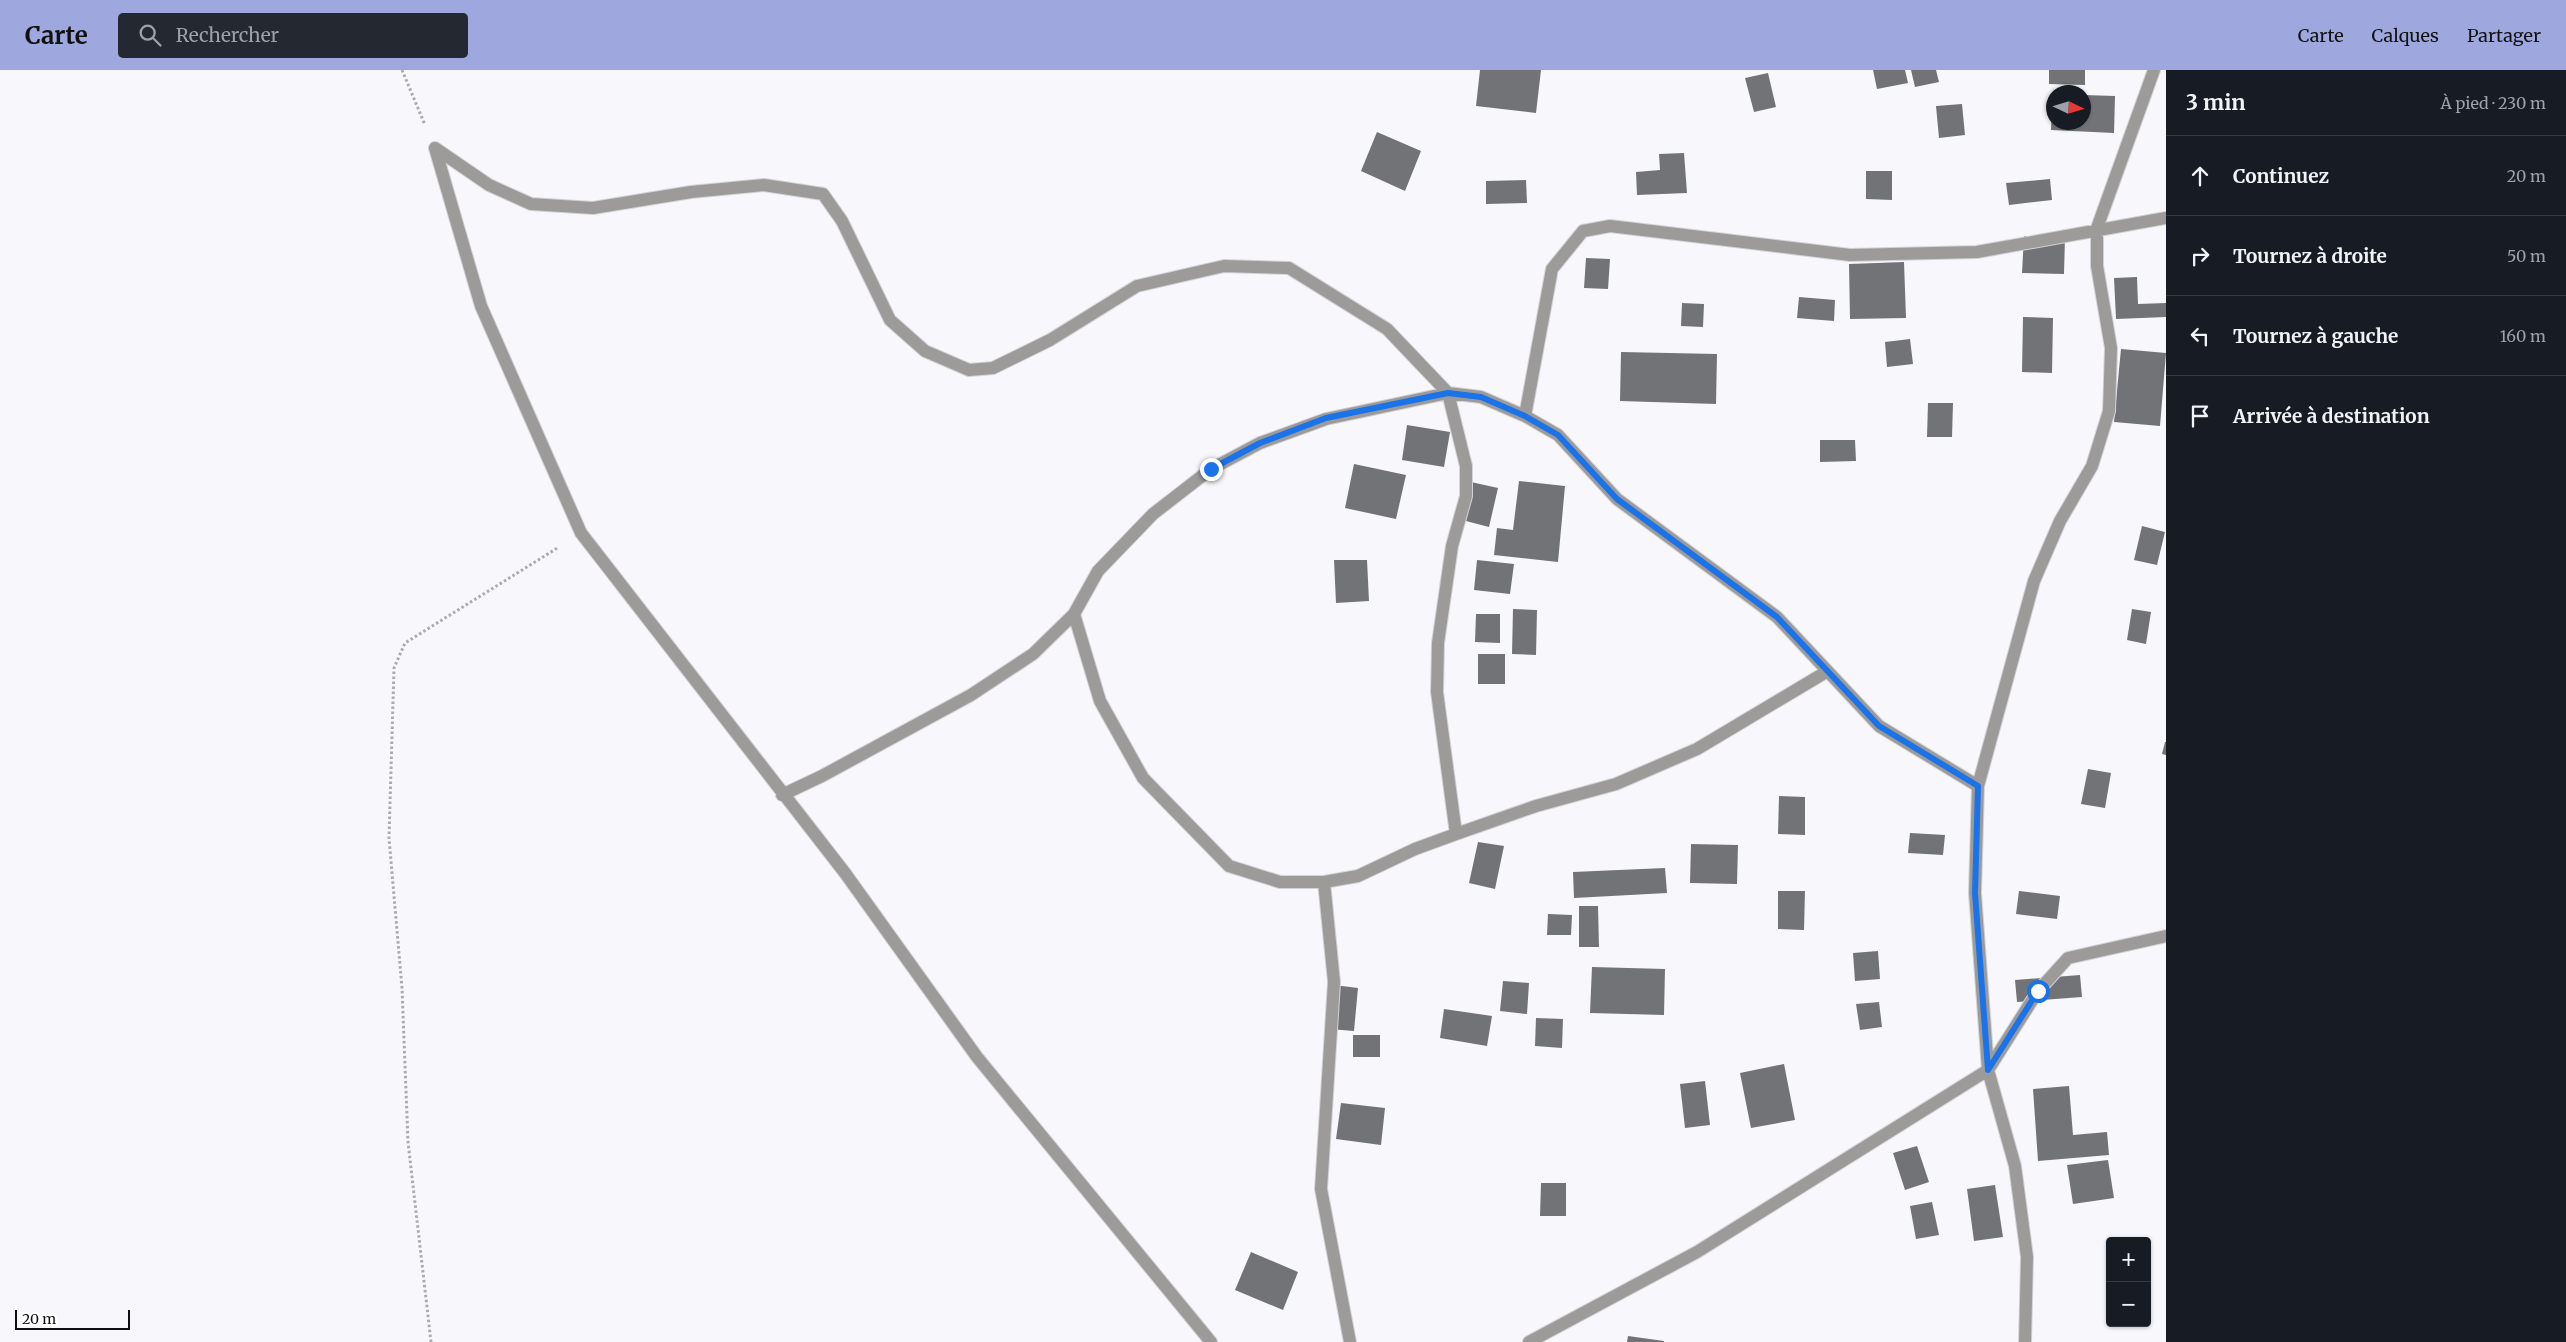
<!DOCTYPE html>
<html lang="fr">
<meta charset="utf-8">
<style>
body{margin:0;font-family:Merriweather,serif;background:#242831;color:#f1f3f6}
.controls{position:absolute;right:15px;bottom:15px;display:grid;overflow:hidden;border-radius:5px;box-shadow:0 1px 4px #0004}
.controls button{width:45px;height:45px;display:grid;place-items:center;padding:0;border:0;border-bottom:1px solid #363941;background:#171b24;color:#f1f3f6;font:25px sans-serif}
.compass{position:absolute;left:2046px;top:15px;width:45px;height:45px;border-radius:50%;background:#171b24;box-shadow:0 1px 4px #0004;rotate:94deg}
.scale{position:absolute;left:15px;bottom:12px;width:115px;box-sizing:border-box;padding-left:5px;border:2px solid #0f0f10;border-top:0;font-size:14px;line-height:18px;white-space:nowrap;color:#0f0f10;-webkit-text-stroke:4px #fff;paint-order:stroke}
.stop{position:absolute;width:15px;height:15px;margin:-11px;border:4px solid #1a73e8;border-radius:50%;background:#fff}
.stop.end{background:#1a73e8;border-color:#fff;box-shadow:0 1px 5px #0008}
.list{margin:0;padding:0;list-style:none}
h2{display:flex;justify-content:space-between;align-items:center;height:65px;margin:0;padding:0 20px;font-size:21px}
h2 small{font-size:16px;font-weight:400;color:#9ea1a6}
.list li{display:grid;grid-template-columns:32px 1fr auto;gap:15px;align-items:center;box-sizing:border-box;height:80px;padding:0 20px;border-top:1px solid #363941}
.list b{display:block;font-size:19px;white-space:nowrap}
.list em{font-size:16px;font-style:normal;color:#9ea1a6}
.icon{flex:none;width:28px;height:28px;fill:none;stroke:currentColor;stroke-width:2;stroke-linecap:round;stroke-linejoin:round}
.map{position:relative;flex:none;width:2166px;height:1272px;overflow:hidden}
header{display:flex;align-items:center;gap:30px;box-sizing:border-box;height:70px;padding:0 25px;background:#9fa8de;color:#111}
header strong{font-size:24px}
nav{display:flex;gap:28px;margin-inline-start:auto;font-size:18px}
.search{width:350px;height:45px;background:#242831;display:flex;align-items:center;gap:12px;box-sizing:border-box;padding:0 18px;border-radius:5px;color:#9ea1a6;font-size:19px}
main{display:flex}
aside{flex:1;background:#171b24}
.map>svg:first-child{display:block}
.building{fill:#727376}
.lines{fill:none;stroke-linecap:round;stroke-linejoin:round}
.street-casing{stroke:#d3d3d6;stroke-width:14}
.path{stroke:#ababae;stroke-width:3;stroke-dasharray:2.5 2.5;stroke-linecap:butt}
.street{stroke:#9d9b9a;stroke-width:12}
.route{stroke:#1a73e8;stroke-width:6}
</style>
<header>
<strong>Carte</strong>
<div class="search"><svg class="icon" aria-label="search" viewBox="0 0 24 24"><circle cx="10" cy="10" r="6"/><path d="M15 15l6 6"/></svg>Rechercher</div>
<nav><a>Carte</a><a>Calques</a><a>Partager</a></nav>
</header>
<main>
<div class="map">
<svg width="2166" height="1272" viewBox="0 0 2166 1272">
<rect width="100%" height="100%" fill="#f8f8fc"/>
<path class="building" d="M 1480,0 L 1541,0 L 1536,43 L 1476,36 Z
M 1873,0 L 1905,0 L 1908,13 L 1877,19 Z
M 1911,0 L 1936,0 L 1939,12 L 1915,17 Z
M 2049,0 L 2085,0 L 2085,15 L 2049,14 Z
M 1768,3 L 1776,37 L 1754,42 L 1745,8 Z
M 2084,25 L 2115,26 L 2114,63 L 2051,60 L 2052,26 L 2054,52 L 2084,52 Z
M 1962,34 L 1965,65 L 1939,68 L 1936,36 Z
M 1377,62 L 1421,81 L 1405,121 L 1361,101 Z
M 1684,83 L 1687,123 L 1637,125 L 1636,102 L 1660,100 L 1659,84 Z
M 1866,101 L 1892,101 L 1892,130 L 1866,129 Z
M 2050,109 L 2052,130 L 2009,135 L 2006,113 Z
M 1526,110 L 1527,133 L 1486,134 L 1486,111 Z
M 2024,166 L 2065,167 L 2064,204 L 2022,203 Z
M 1586,188 L 1610,189 L 1608,219 L 1584,218 Z
M 1904,192 L 1906,248 L 1850,249 L 1849,194 Z
M 2137,207 L 2138,234 L 2166,233 L 2166,247 L 2116,249 L 2114,208 Z
M 1799,227 L 1835,230 L 1834,251 L 1797,248 Z
M 1682,233 L 1704,234 L 1703,257 L 1681,256 Z
M 2023,247 L 2053,248 L 2052,303 L 2022,302 Z
M 1910,269 L 1913,294 L 1887,297 L 1885,272 Z
M 2121,279 L 2166,283 L 2160,356 L 2114,352 Z
M 1621,282 L 1717,284 L 1716,334 L 1620,331 Z
M 1928,333 L 1953,333 L 1952,367 L 1927,367 Z
M 1407,355 L 1450,362 L 1444,397 L 1402,390 Z
M 1820,370 L 1855,370 L 1856,391 L 1820,392 Z
M 1354,394 L 1406,405 L 1396,449 L 1345,438 Z
M 1519,411 L 1565,416 L 1558,492 L 1494,485 L 1497,458 L 1513,460 Z
M 1471,412 L 1498,418 L 1489,457 L 1462,450 Z
M 2142,456 L 2165,462 L 2157,495 L 2134,490 Z
M 1334,490 L 1367,490 L 1369,531 L 1336,533 Z
M 1477,490 L 1514,494 L 1510,524 L 1474,520 Z
M 1513,539 L 1537,540 L 1536,585 L 1512,584 Z
M 2132,539 L 2151,542 L 2146,574 L 2127,570 Z
M 1476,544 L 1500,544 L 1500,573 L 1475,572 Z
M 1478,584 L 1505,584 L 1505,614 L 1478,614 Z
M 2165,672 L 2166,672 L 2166,685 L 2162,684 Z
M 2088,699 L 2111,703 L 2105,738 L 2081,734 Z
M 1779,726 L 1805,727 L 1805,765 L 1778,764 Z
M 1910,763 L 1945,765 L 1943,785 L 1908,783 Z
M 1478,772 L 1504,776 L 1495,819 L 1469,813 Z
M 1691,774 L 1738,775 L 1737,814 L 1690,813 Z
M 1665,798 L 1667,823 L 1574,828 L 1573,802 Z
M 1778,821 L 1805,821 L 1804,860 L 1778,859 Z
M 2019,821 L 2060,826 L 2057,849 L 2016,844 Z
M 1579,836 L 1598,836 L 1599,877 L 1579,877 Z
M 1548,844 L 1572,845 L 1571,865 L 1547,865 Z
M 1878,881 L 1880,909 L 1855,911 L 1853,883 Z
M 1592,897 L 1665,899 L 1664,945 L 1590,943 Z
M 2080,905 L 2082,927 L 2017,932 L 2015,910 Z
M 1503,911 L 1529,913 L 1527,944 L 1500,941 Z
M 1334,915 L 1358,918 L 1354,961 L 1329,959 Z
M 1879,932 L 1882,957 L 1860,960 L 1856,934 Z
M 1444,939 L 1492,946 L 1487,976 L 1440,968 Z
M 1536,948 L 1563,949 L 1562,978 L 1535,976 Z
M 1353,965 L 1380,965 L 1380,987 L 1353,987 Z
M 1784,994 L 1795,1050 L 1751,1058 L 1740,1003 Z
M 1705,1011 L 1710,1055 L 1685,1058 L 1680,1014 Z
M 2069,1016 L 2073,1065 L 2107,1062 L 2109,1085 L 2038,1091 L 2033,1019 Z
M 1341,1033 L 1385,1038 L 1381,1075 L 1336,1069 Z
M 1917,1076 L 1929,1112 L 1905,1120 L 1893,1083 Z
M 2108,1090 L 2114,1128 L 2073,1134 L 2067,1095 Z
M 1541,1113 L 1566,1113 L 1566,1146 L 1540,1146 Z
M 1995,1115 L 2003,1167 L 1974,1171 L 1967,1119 Z
M 1932,1132 L 1939,1165 L 1916,1169 L 1910,1136 Z
M 1251,1182 L 1298,1202 L 1283,1240 L 1235,1220 Z
M 1628,1266 L 1664,1271 L 1664,1272 L 1627,1272 Z"/>
<g class="lines">
<defs>
<path id="street" d="M 435,78 L 489,115 L 531,134 L 593,138 L 691,122 L 764,115 L 823,124 L 842,151 L 890,250 L 925,281 L 969,300 L 993,298 L 1050,270 L 1137,216 L 1224,196 L 1289,198 L 1387,259 L 1448,323 L 1466,396 L 1466,426 L 1452,476 L 1438,573 L 1437,622 L 1456,764
M 435,78 L 481,236 L 581,463 L 845,803 L 977,987 L 1211,1272
M 1525,346 L 1552,199 L 1583,161 L 1610,156 L 1850,185 L 1977,182 L 2166,148
M 1074,544 L 1100,631 L 1143,708 L 1229,796 L 1280,812 L 1324,812 L 1358,806 L 1415,779 L 1456,764 L 1536,736 L 1616,714 L 1697,679 L 1826,602
M 782,725 L 822,706 L 971,625 L 1033,584 L 1074,544 L 1098,501 L 1153,444 L 1211,399 L 1260,373 L 1326,349 L 1448,323 L 1481,327 L 1525,346 L 1558,365 L 1617,429 L 1777,547 L 1879,656 L 1978,716
M 1324,812 L 1334,912 L 1321,1119 L 1350,1272
M 1529,1272 L 1697,1182 L 1988,1000 L 2038,921 L 2068,888 L 2166,866
M 2025,1272 L 2027,1187 L 2015,1096 L 1988,1000 L 1975,823 L 1978,716 L 2034,511 L 2060,451 L 2092,396 L 2109,341 L 2111,278 L 2097,196 L 2097,158 L 2154,0"/>
</defs>
<use href="#street" class="street-casing"/>
<path class="path" d="M 402,0 L 425,55
M 431,1272 L 408,1072 L 402,918 L 389,768 L 394,598 L 405,573 L 559,477"/>
<use href="#street" class="street"/>
</g>
<g class="lines">
<path class="route" d="M 1211,399 L 1260,373 L 1326,348 L 1448,323 L 1481,327 L 1525,346 L 1558,365 L 1617,429 L 1777,547 L 1879,656 L 1978,716 L 1975,823 L 1988,1000 L 2038,921"/>
</g>
</svg>
<div class="controls">
<button>+</button>
<button>−</button>
</div>
<svg class="compass" viewBox="-18 -18 36 36"><path d="M0-13l5 13h-10z" fill="#e53935"/><path d="M0 13l5-13h-10z" fill="#9ea1a6"/></svg>
<div class="scale">20 m</div>
<div class="stop" style="left:2038px;top:921px"></div>
<div class="stop end" style="left:1211px;top:399px"></div>
</div>
<aside>
<h2>3 min<small>À pied · 230 m</small></h2>
<ul class="list">
<li><svg class="icon" aria-label="ahead" viewBox="0 0 24 24"><path d="M12 20V5M6 11l6-6 6 6"/></svg><div><b>Continuez</b></div><em>20 m</em></li>
<li><svg class="icon" aria-label="right" viewBox="0 0 24 24"><path d="M7 20v-9h11M14 6l5 5-5 5"/></svg><div><b>Tournez à droite</b></div><em>50 m</em></li>
<li><svg class="icon" aria-label="left" viewBox="0 0 24 24"><path d="M17 20v-9H6M10 6l-5 5 5 5"/></svg><div><b>Tournez à gauche</b></div><em>160 m</em></li>
<li><svg class="icon" aria-label="arrive" viewBox="0 0 24 24"><path d="M6 21V4h12l-3 4 3 4H6"/></svg><div><b>Arrivée à destination</b></div></li>
</ul>
</aside>
</main>
